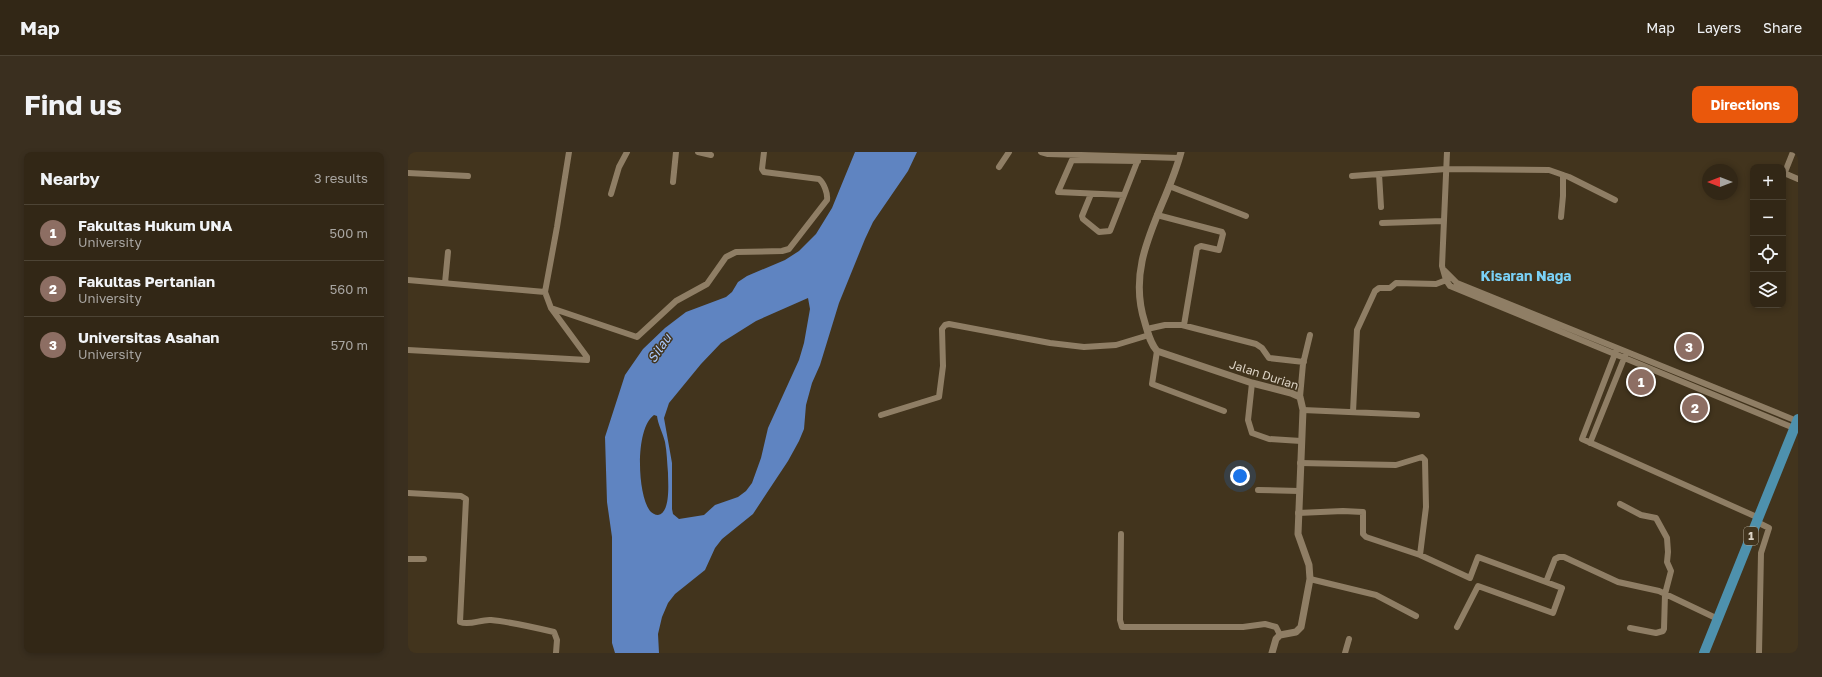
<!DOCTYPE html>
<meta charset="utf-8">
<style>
body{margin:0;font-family:"Golos Text",sans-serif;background:#3a2f1f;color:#f1f3f6}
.controls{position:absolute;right:12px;top:12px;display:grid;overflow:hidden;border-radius:8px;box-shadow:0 2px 6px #0003}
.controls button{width:36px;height:36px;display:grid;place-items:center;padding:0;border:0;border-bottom:1px solid #4d4435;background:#322716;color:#f1f3f6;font:20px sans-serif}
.compass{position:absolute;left:1294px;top:12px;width:36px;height:36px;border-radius:50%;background:#322716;box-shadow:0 2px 6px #0003;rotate:270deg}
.you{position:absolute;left:832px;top:324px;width:14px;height:14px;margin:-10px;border:3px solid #fff;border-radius:50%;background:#1a73e8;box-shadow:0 0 0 6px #1a73e833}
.badge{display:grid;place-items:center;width:26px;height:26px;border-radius:50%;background:#ea580c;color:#fff;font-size:13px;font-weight:700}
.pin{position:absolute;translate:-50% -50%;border:2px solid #fff;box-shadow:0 1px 4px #0006}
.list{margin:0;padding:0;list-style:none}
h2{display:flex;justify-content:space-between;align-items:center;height:52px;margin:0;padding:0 16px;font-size:17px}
h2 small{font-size:13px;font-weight:400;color:#a8a5a1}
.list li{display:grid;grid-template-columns:26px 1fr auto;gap:12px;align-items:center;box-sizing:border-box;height:56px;padding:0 16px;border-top:1px solid #4d4435}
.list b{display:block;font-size:15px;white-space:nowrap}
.list p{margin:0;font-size:13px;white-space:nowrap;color:#a8a5a1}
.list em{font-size:13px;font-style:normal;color:#a8a5a1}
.icon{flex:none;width:22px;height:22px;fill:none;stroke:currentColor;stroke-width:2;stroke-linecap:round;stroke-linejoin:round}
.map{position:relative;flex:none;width:1390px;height:501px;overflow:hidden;border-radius:8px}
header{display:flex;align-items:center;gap:24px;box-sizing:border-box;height:56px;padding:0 20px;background:#322716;border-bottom:1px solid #4d4435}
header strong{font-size:19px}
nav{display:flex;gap:22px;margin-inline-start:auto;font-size:14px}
.intro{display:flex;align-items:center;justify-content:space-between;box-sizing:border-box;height:96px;padding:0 24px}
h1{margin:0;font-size:28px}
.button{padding:10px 18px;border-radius:8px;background:#ea580c;color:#fff;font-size:14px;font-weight:700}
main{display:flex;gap:24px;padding:0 24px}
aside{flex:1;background:#322716;border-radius:8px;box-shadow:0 2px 6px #0003}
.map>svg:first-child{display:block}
.water{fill:#5f84c1;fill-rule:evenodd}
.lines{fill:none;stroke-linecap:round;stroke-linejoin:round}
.minor{stroke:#8f7e65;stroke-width:6}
.tertiary{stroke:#8f7e65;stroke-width:7}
.trunk{stroke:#4e91ad;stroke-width:10}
.labels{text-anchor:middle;stroke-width:3;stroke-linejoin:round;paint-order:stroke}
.shield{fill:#42341d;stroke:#aea493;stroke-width:1}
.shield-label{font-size:11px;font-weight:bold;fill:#ddd4c6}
.street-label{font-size:12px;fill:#ddd4c6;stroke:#42341d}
.water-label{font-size:13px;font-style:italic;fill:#a9c8fb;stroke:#42341d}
.quarter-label{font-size:14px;font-weight:bold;fill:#7ad1f7;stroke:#42341d}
</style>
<header>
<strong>Map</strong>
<nav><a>Map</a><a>Layers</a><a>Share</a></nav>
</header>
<div class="intro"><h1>Find us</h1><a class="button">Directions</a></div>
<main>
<aside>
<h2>Nearby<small>3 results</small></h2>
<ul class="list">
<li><span class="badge" style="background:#8d6e63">1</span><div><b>Fakultas Hukum UNA</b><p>University</p></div><em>500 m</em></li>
<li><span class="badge" style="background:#8d6e63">2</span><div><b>Fakultas Pertanian</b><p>University</p></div><em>560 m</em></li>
<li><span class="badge" style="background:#8d6e63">3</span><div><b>Universitas Asahan</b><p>University</p></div><em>570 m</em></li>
</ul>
</aside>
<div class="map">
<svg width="1390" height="501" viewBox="0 0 1390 501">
<rect width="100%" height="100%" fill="#42341d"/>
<path class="water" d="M 447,0 L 509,0 L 500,19 L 465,70 L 457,87 L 431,151 L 412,213 L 404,231 L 398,253 L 396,277 L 391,289 L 380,309 L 345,362 L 314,387 L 307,396 L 297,418 L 267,442 L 260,451 L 254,465 L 250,482 L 251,501 L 207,501 L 204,491 L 204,385 L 199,350 L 197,285 L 217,223 L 235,197 L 257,176 L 278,160 L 318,145 L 324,140 L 330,130 L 339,124 L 377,108 L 391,99 L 408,82 L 424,56 ZM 400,146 L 402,157 L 396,191 L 391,208 L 360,276 L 353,306 L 344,331 L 338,339 L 330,345 L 307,353 L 296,363 L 271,367 L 265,362 L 264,357 L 264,311 L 256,266 L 261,251 L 293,212 L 313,191 L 348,169 ZM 246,263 L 249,264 C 250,273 255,281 257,290 C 259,300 259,311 260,321 C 260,330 263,361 250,363 C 247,363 244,361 242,359 C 229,342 227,276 246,263 Z"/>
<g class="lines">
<path class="minor" d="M 290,0 L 303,3
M 633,0 L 640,2 L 771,6
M 1039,0 L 1034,114 L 1038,128 L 1042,134 L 1386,276
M 591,15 L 601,0
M 0,21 L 60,24
M 1376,21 L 1390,27
M 971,22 L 973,55
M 944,24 L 1038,17 L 1141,18 L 1161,25 L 1207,48
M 1375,25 L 1385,0
M 265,30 L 268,0
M 761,34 L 838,64
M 203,42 L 211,15 L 219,0
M 683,42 L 674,64 L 675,67 L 691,80 L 702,79 L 731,5
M 716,43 L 650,40 L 664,8 L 730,9
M 749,63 L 814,80 L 815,82 L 811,98 L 793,94 L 789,96 L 776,173
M 1153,65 L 1155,44 L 1155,23
M 974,71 L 1035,69
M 1037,119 L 1049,131 L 1389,269
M 0,128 L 137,140
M 37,131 L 40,100
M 143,156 L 229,185 L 268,149 L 299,132 L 318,105 L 328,100 L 374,99 L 381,97 L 419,48 C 420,42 416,31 411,27 L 356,20 L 354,17 L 356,0
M 739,177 L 757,173 L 774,173 L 848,192 L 854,196 L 861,206 L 896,210
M 0,198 L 179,208 L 179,205 L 143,156 L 137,140 L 149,75 L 161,0
M 749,199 L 744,232 L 816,259
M 1208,199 L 1174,287 L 1351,366
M 844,231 L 840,268 L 844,281 L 861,287 L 893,289
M 892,245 L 895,212 L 902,183
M 895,258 L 1009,263
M 945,260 L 949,178 L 967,139 L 971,136 L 982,136 L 988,131 L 1028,132 L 1041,127
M 473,263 L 531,245 L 535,214 L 534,177 L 537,173 L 541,172 L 642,191 L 676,195 L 708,193 L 741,183
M 1182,291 L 1217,204
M 892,311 L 988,313 L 1014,305 L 1017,308 L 1018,355 L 1012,403
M 850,338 L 891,339
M 0,341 L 53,344 L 58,347 L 52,470 C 62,474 73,467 83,468 C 104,470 125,475 146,480 L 149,488 L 148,501
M 1212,352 L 1233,363 L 1248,366 L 1259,386 L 1260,400 L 1259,410 L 1263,419 L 1257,442 L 1256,477 L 1255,479 L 1248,481 L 1222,476
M 890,361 L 935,359 L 955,360 L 955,382 L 958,385 L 1012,403 L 1062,426 L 1070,405 L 1138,430 L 1147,407 L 1151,405 L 1156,405 L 1210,430 L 1251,439 L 1310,467
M 1349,370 L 1361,376 L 1353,401 L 1351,501
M 713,382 L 712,468 L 714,475 L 835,475 L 857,472 L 868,475 L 872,483
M 0,407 L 16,407
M 902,427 L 968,443 L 1008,464
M 1049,475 L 1070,434 L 1145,461 L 1154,436 L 1138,430
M 937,501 L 941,487"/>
<path class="tertiary" d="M 773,0 C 758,58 716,107 737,171 C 740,181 742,191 749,199 L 844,231 L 883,241 L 892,245 L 895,258 L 890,382 L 901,413 L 902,427 L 893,475 L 888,480 L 872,483 L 868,487 L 864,501"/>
<path class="trunk" d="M 1296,501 L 1390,267"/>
</g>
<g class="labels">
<rect class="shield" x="1336" y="375" width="14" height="18" rx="3"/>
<g class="shield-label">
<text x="1343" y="388">1</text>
</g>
<g class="street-label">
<text transform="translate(856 223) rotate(18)" y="4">Jalan Durian</text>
</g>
<g class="water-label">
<text transform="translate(251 196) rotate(-55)" y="5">Silau</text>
</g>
<g class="quarter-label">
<text x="1118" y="129">Kisaran Naga</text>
</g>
</g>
</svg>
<div class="controls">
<button>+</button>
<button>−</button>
<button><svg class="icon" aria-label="locate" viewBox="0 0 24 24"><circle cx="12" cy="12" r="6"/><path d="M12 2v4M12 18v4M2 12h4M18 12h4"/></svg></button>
<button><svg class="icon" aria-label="layers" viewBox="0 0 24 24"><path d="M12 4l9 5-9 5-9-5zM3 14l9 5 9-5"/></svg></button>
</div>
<svg class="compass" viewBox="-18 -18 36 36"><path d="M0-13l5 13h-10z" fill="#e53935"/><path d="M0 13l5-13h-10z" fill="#a8a5a1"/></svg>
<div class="you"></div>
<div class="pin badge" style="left:1233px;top:230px;background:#8d6e63">1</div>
<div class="pin badge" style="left:1287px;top:256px;background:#8d6e63">2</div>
<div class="pin badge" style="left:1281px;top:195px;background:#8d6e63">3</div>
</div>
</main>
